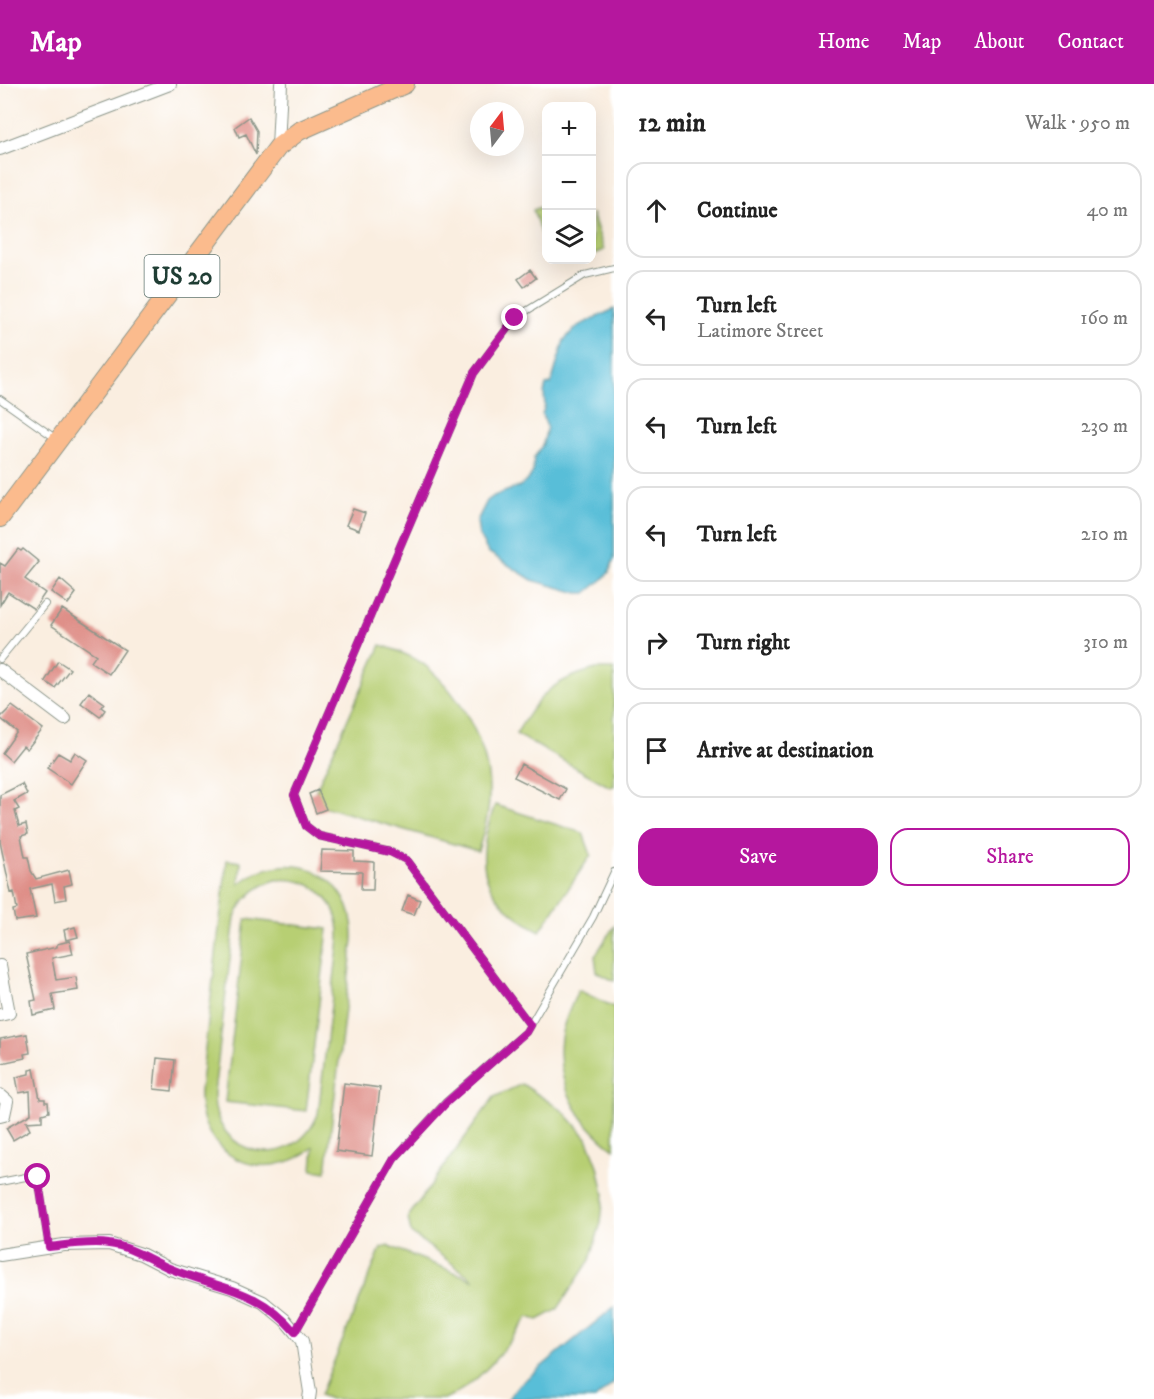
<!DOCTYPE html>
<meta charset="utf-8">
<style>
body{margin:0;font-family:"IM FELL DW Pica",serif;background:#f2f2f2;color:#222}
.controls{position:absolute;right:18px;top:18px;display:grid;overflow:hidden;border-radius:12px;box-shadow:0 6px 24px #0002}
.controls button{width:54px;height:54px;display:grid;place-items:center;padding:0;border:0;border-bottom:2px solid #e0e0e0;background:#fff;color:#222;font:30px sans-serif}
.compass{position:absolute;left:470px;top:18px;width:54px;height:54px;border-radius:50%;background:#fff;box-shadow:0 6px 24px #0002;rotate:16deg}
.stop{position:absolute;width:18px;height:18px;margin:-14px;border:4px solid #b5179e;border-radius:50%;background:#fff}
.stop.end{background:#b5179e;border-color:#fff;box-shadow:0 2px 6px #0008}
.list{margin:0;padding:0;list-style:none}
h2{display:flex;justify-content:space-between;align-items:center;height:78px;margin:0;padding:0 24px;font-size:26px}
h2 small{font-size:20px;font-weight:400;color:#767676}
.list li{display:grid;grid-template-columns:39px 1fr auto;gap:18px;align-items:center;box-sizing:border-box;height:96px;margin:0 12px 12px;padding:0 12px;border:2px solid #e0e0e0;border-radius:18px}
.list b{display:block;font-size:22px;white-space:nowrap}
.list p{margin:0;font-size:20px;white-space:nowrap;color:#767676}
.list em{font-size:20px;font-style:normal;color:#767676}
.actions{display:flex;gap:12px;padding:18px 24px}
.actions a{flex:1;padding:14px 0;border:2px solid #b5179e;border-radius:18px;text-align:center;font-size:21px;color:#b5179e}
.actions .main{background:#b5179e;color:#fff}
.icon{flex:none;width:33px;height:33px;fill:none;stroke:currentColor;stroke-width:2;stroke-linecap:round;stroke-linejoin:round}
.map{position:relative;flex:none;width:614px;height:1315px;overflow:hidden}
header{display:flex;align-items:center;gap:36px;box-sizing:border-box;height:84px;padding:0 30px;background:#b5179e;color:#fff}
header strong{font-size:28px}
nav{display:flex;gap:33px;margin-inline-start:auto;font-size:21px}
main{display:flex}
aside{flex:1;background:#fff}
.map>svg:first-child{display:block}
.green{fill:#b7cf73;stroke:#6b8654;stroke-width:1.5;fill-rule:evenodd}
.water{fill:#59bed8;stroke:#3c7e86;stroke-width:1.5}
.building{fill:#df8f88}
.lines{fill:none;stroke-linecap:round;stroke-linejoin:round}
.service-casing{stroke:#8c968a;stroke-width:8}
.minor-casing{stroke:#8c968a;stroke-width:14}
.primary-casing{stroke:#8c968a;stroke-width:20}
.service{stroke:#fff;stroke-width:6}
.minor{stroke:#fff;stroke-width:12}
.primary{stroke:#fbbb8d;stroke-width:18}
.route{stroke:#b5179e;stroke-width:8}
.labels{text-anchor:middle;stroke-width:5;stroke-linejoin:round;paint-order:stroke}
.shield{fill:#fff;stroke:#627771;stroke-width:1.5}
.shield-label{font-size:24px;font-weight:bold;fill:#1f3d34}
</style>
<header>
<strong>Map</strong>
<nav><a>Home</a><a>Map</a><a>About</a><a>Contact</a></nav>
</header>
<main>
<div class="map">
<svg width="614" height="1315" viewBox="0 0 614 1315">
<rect width="100%" height="100%" fill="#fff"/>
<filter id="ink" filterUnits="userSpaceOnUse"><feTurbulence type="fractalNoise" baseFrequency=".0167" numOctaves="2"/><feDisplacementMap in="SourceGraphic" scale="12" xChannelSelector="R" yChannelSelector="G"/><feConvolveMatrix kernelMatrix="1 2 1 2 8 2 1 2 1" color-interpolation-filters="sRGB"/></filter>
<filter id="wash" filterUnits="userSpaceOnUse"><feTurbulence type="fractalNoise" baseFrequency=".008" numOctaves="4" result="noise"/><feDisplacementMap in="SourceGraphic" scale="24" xChannelSelector="R" yChannelSelector="G"/><feGaussianBlur stdDeviation="1.35" result="paint"/><feColorMatrix in="noise" values="0 0 0 0 0 0 0 0 0 0 0 0 0 0 0 0 0 1.4 0 .05"/><feComposite in="paint" operator="in"/></filter>
<g filter="url(#wash)">
<rect width="100%" height="100%" fill="#faeee0"/>
<path class="green" d="M 546,121 L 546,165 L 533,126 Z
M 592,129 L 604,166 L 592,171 Z
M 381,561 C 396,566 415,573 427,583 C 463,614 491,664 489,713 C 489,731 483,750 478,767 L 322,722 L 316,706 Z
M 596,585 L 614,585 L 614,702 L 610,703 L 516,650 C 539,611 552,596 596,585 Z
M 495,721 L 583,749 L 591,771 L 540,847 C 482,816 472,781 495,721 Z
M 227,776 L 241,778 L 239,800 C 289,759 356,790 353,856 L 326,1088 L 312,1086 L 314,1063 C 264,1104 197,1073 200,1007 ZM 276,796 C 313,792 340,817 339,854 L 318,1030 C 294,1091 212,1074 214,1009 L 235,833 C 243,814 256,802 276,796 Z
M 246,835 L 328,845 L 306,1027 L 225,1018 Z
M 614,842 L 614,897 L 597,888 L 595,872 Z
M 578,906 L 614,923 L 614,1065 C 578,1039 555,999 561,954 C 563,937 572,921 578,906 Z
M 522,1000 L 563,1027 L 587,1054 L 598,1082 L 604,1110 L 601,1138 L 590,1176 L 557,1226 L 538,1236 L 528,1233 C 506,1263 480,1301 444,1315 L 330,1315 L 320,1311 L 381,1164 L 389,1162 L 474,1196 L 411,1149 L 408,1133 L 494,1013 Z"/>
<path class="water" d="M 614,225 L 614,475 L 609,488 L 603,495 L 586,509 L 578,509 L 532,496 L 488,468 L 479,452 L 477,437 L 487,417 L 494,412 L 520,402 L 528,396 L 533,388 L 534,374 L 543,360 L 547,343 L 542,330 L 545,322 L 544,309 L 546,301 L 551,300 L 564,256 L 578,242 Z
M 614,1223 L 614,1299 L 595,1315 L 508,1315 L 519,1301 Z"/>
<g id="blocks">
<path class="building" d="M 249,33 L 257,47 L 256,71 L 246,50 L 239,53 L 235,43 Z
M 530,186 L 536,194 L 524,203 L 518,195 Z
M 353,425 L 365,429 L 359,446 L 346,441 Z
M 18,465 L 21,467 L 23,465 L 39,478 L 25,495 L 45,509 L 34,525 L 8,508 L 0,521 L 0,479 L 5,482 Z
M 60,495 L 76,509 L 68,520 L 51,508 Z
M 62,525 L 125,566 L 109,590 L 91,578 L 96,571 L 51,541 Z
M 58,577 L 70,585 L 55,604 L 45,597 Z
M 89,608 L 104,619 L 101,623 L 105,626 L 100,633 L 81,619 Z
M 12,622 L 43,645 L 27,665 L 23,662 L 11,677 L 2,669 L 17,648 L 0,634 Z
M 75,668 L 87,676 L 71,700 L 47,684 L 58,669 L 70,676 Z
M 521,680 L 566,705 L 560,716 L 514,693 Z
M 22,700 L 27,710 L 14,717 L 19,725 L 15,727 L 19,742 L 26,740 L 28,750 L 21,752 L 25,773 L 28,773 L 31,787 L 36,795 L 69,786 L 72,800 L 64,802 L 66,815 L 55,817 L 52,800 L 30,805 L 36,834 L 15,837 L 13,826 L 17,825 L 14,808 L 11,809 L 0,758 L 0,711 Z
M 318,706 L 326,725 L 316,729 L 309,710 Z
M 322,766 L 354,767 L 354,777 L 374,778 L 373,806 L 361,806 L 362,788 L 320,787 Z
M 408,811 L 420,816 L 414,831 L 402,827 Z
M 75,843 L 78,853 L 66,856 L 64,846 Z
M 70,857 L 73,870 L 52,874 L 56,896 L 76,893 L 78,906 L 52,910 L 55,926 L 33,931 L 31,917 L 36,916 L 26,870 L 57,863 L 57,860 Z
M 27,950 L 30,969 L 24,970 L 25,974 L 2,979 L 0,974 L 0,955 Z
M 157,974 L 175,976 L 172,1007 L 154,1005 Z
M 34,985 L 40,1015 L 45,1015 L 45,1018 L 48,1018 L 49,1028 L 42,1030 L 42,1037 L 26,1038 L 30,1046 L 13,1056 L 6,1044 L 31,1030 L 30,1007 L 19,1009 L 16,993 L 29,990 L 29,986 Z
M 344,999 L 380,1004 L 372,1072 L 336,1067 Z"/>
</g>
</g>
<g filter="url(#ink)">
<use href="#blocks" fill-opacity="0" stroke="#8c968a" stroke-width="1.5"/>
<g class="lines">
<defs>
<path id="service" d="M 0,315 L 55,354
M 0,575 L 45,520
M 530,941 L 406,776 L 391,768 L 319,752 L 306,742 L 294,711 L 474,289 L 515,234 L 585,191 L 614,184
M 0,1098 L 36,1091 L 38,1093 L 49,1163
M 295,1248 L 394,1075 L 446,1018 L 526,948 L 593,833 L 614,788"/>
<path id="minor" d="M 278,63 L 281,0
M 0,65 L 170,0
M 0,586 L 65,635
M 0,882 L 9,929 L 0,931
M 0,1011 L 7,1017 L 4,1031 L 0,1032
M 0,1171 L 64,1161 L 109,1160 L 141,1170 L 170,1185 L 232,1204 L 263,1218 L 285,1236 L 295,1248 L 302,1257 L 310,1308 L 309,1315"/>
<path id="primary" d="M 0,434 L 278,63 L 299,47 L 405,0"/>
</defs>
<use href="#service" class="service-casing"/>
<use href="#minor" class="minor-casing"/>
<use href="#primary" class="primary-casing"/>
<use href="#service" class="service"/>
<use href="#minor" class="minor"/>
<use href="#primary" class="primary"/>
</g>
</g>
<g class="lines" filter="url(#ink)">
<path class="route" d="M 38,1093 L 49,1163 C 67,1161 90,1157 109,1160 C 130,1162 150,1176 169,1184 C 220,1206 255,1202 295,1248 L 394,1075 L 447,1018 L 526,948 L 530,941 L 406,776 L 390,768 L 319,752 L 306,742 L 294,711 L 474,289 L 515,234"/>
</g>
<g class="labels">
<rect class="shield" x="144.5" y="171" width="75" height="42" rx="4.5"/>
<g class="shield-label">
<text x="182" y="200">US 20</text>
</g>
</g>
</svg>
<div class="controls">
<button>+</button>
<button>−</button>
<button><svg class="icon" aria-label="layers" viewBox="0 0 24 24"><path d="M12 4l9 5-9 5-9-5zM3 14l9 5 9-5"/></svg></button>
</div>
<svg class="compass" viewBox="-18 -18 36 36"><path d="M0-13l5 13h-10z" fill="#e53935"/><path d="M0 13l5-13h-10z" fill="#767676"/></svg>
<div class="stop" style="left:38px;top:1093px"></div>
<div class="stop end" style="left:515px;top:234px"></div>
</div>
<aside>
<h2>12 min<small>Walk · 950 m</small></h2>
<ul class="list">
<li><svg class="icon" aria-label="ahead" viewBox="0 0 24 24"><path d="M12 20V5M6 11l6-6 6 6"/></svg><div><b>Continue</b></div><em>40 m</em></li>
<li><svg class="icon" aria-label="left" viewBox="0 0 24 24"><path d="M17 20v-9H6M10 6l-5 5 5 5"/></svg><div><b>Turn left</b><p>Latimore Street</p></div><em>160 m</em></li>
<li><svg class="icon" aria-label="left" viewBox="0 0 24 24"><path d="M17 20v-9H6M10 6l-5 5 5 5"/></svg><div><b>Turn left</b></div><em>230 m</em></li>
<li><svg class="icon" aria-label="left" viewBox="0 0 24 24"><path d="M17 20v-9H6M10 6l-5 5 5 5"/></svg><div><b>Turn left</b></div><em>210 m</em></li>
<li><svg class="icon" aria-label="right" viewBox="0 0 24 24"><path d="M7 20v-9h11M14 6l5 5-5 5"/></svg><div><b>Turn right</b></div><em>310 m</em></li>
<li><svg class="icon" aria-label="arrive" viewBox="0 0 24 24"><path d="M6 21V4h12l-3 4 3 4H6"/></svg><div><b>Arrive at destination</b></div></li>
</ul>
<div class="actions"><a class="main">Save</a><a>Share</a></div>
</aside>
</main>
